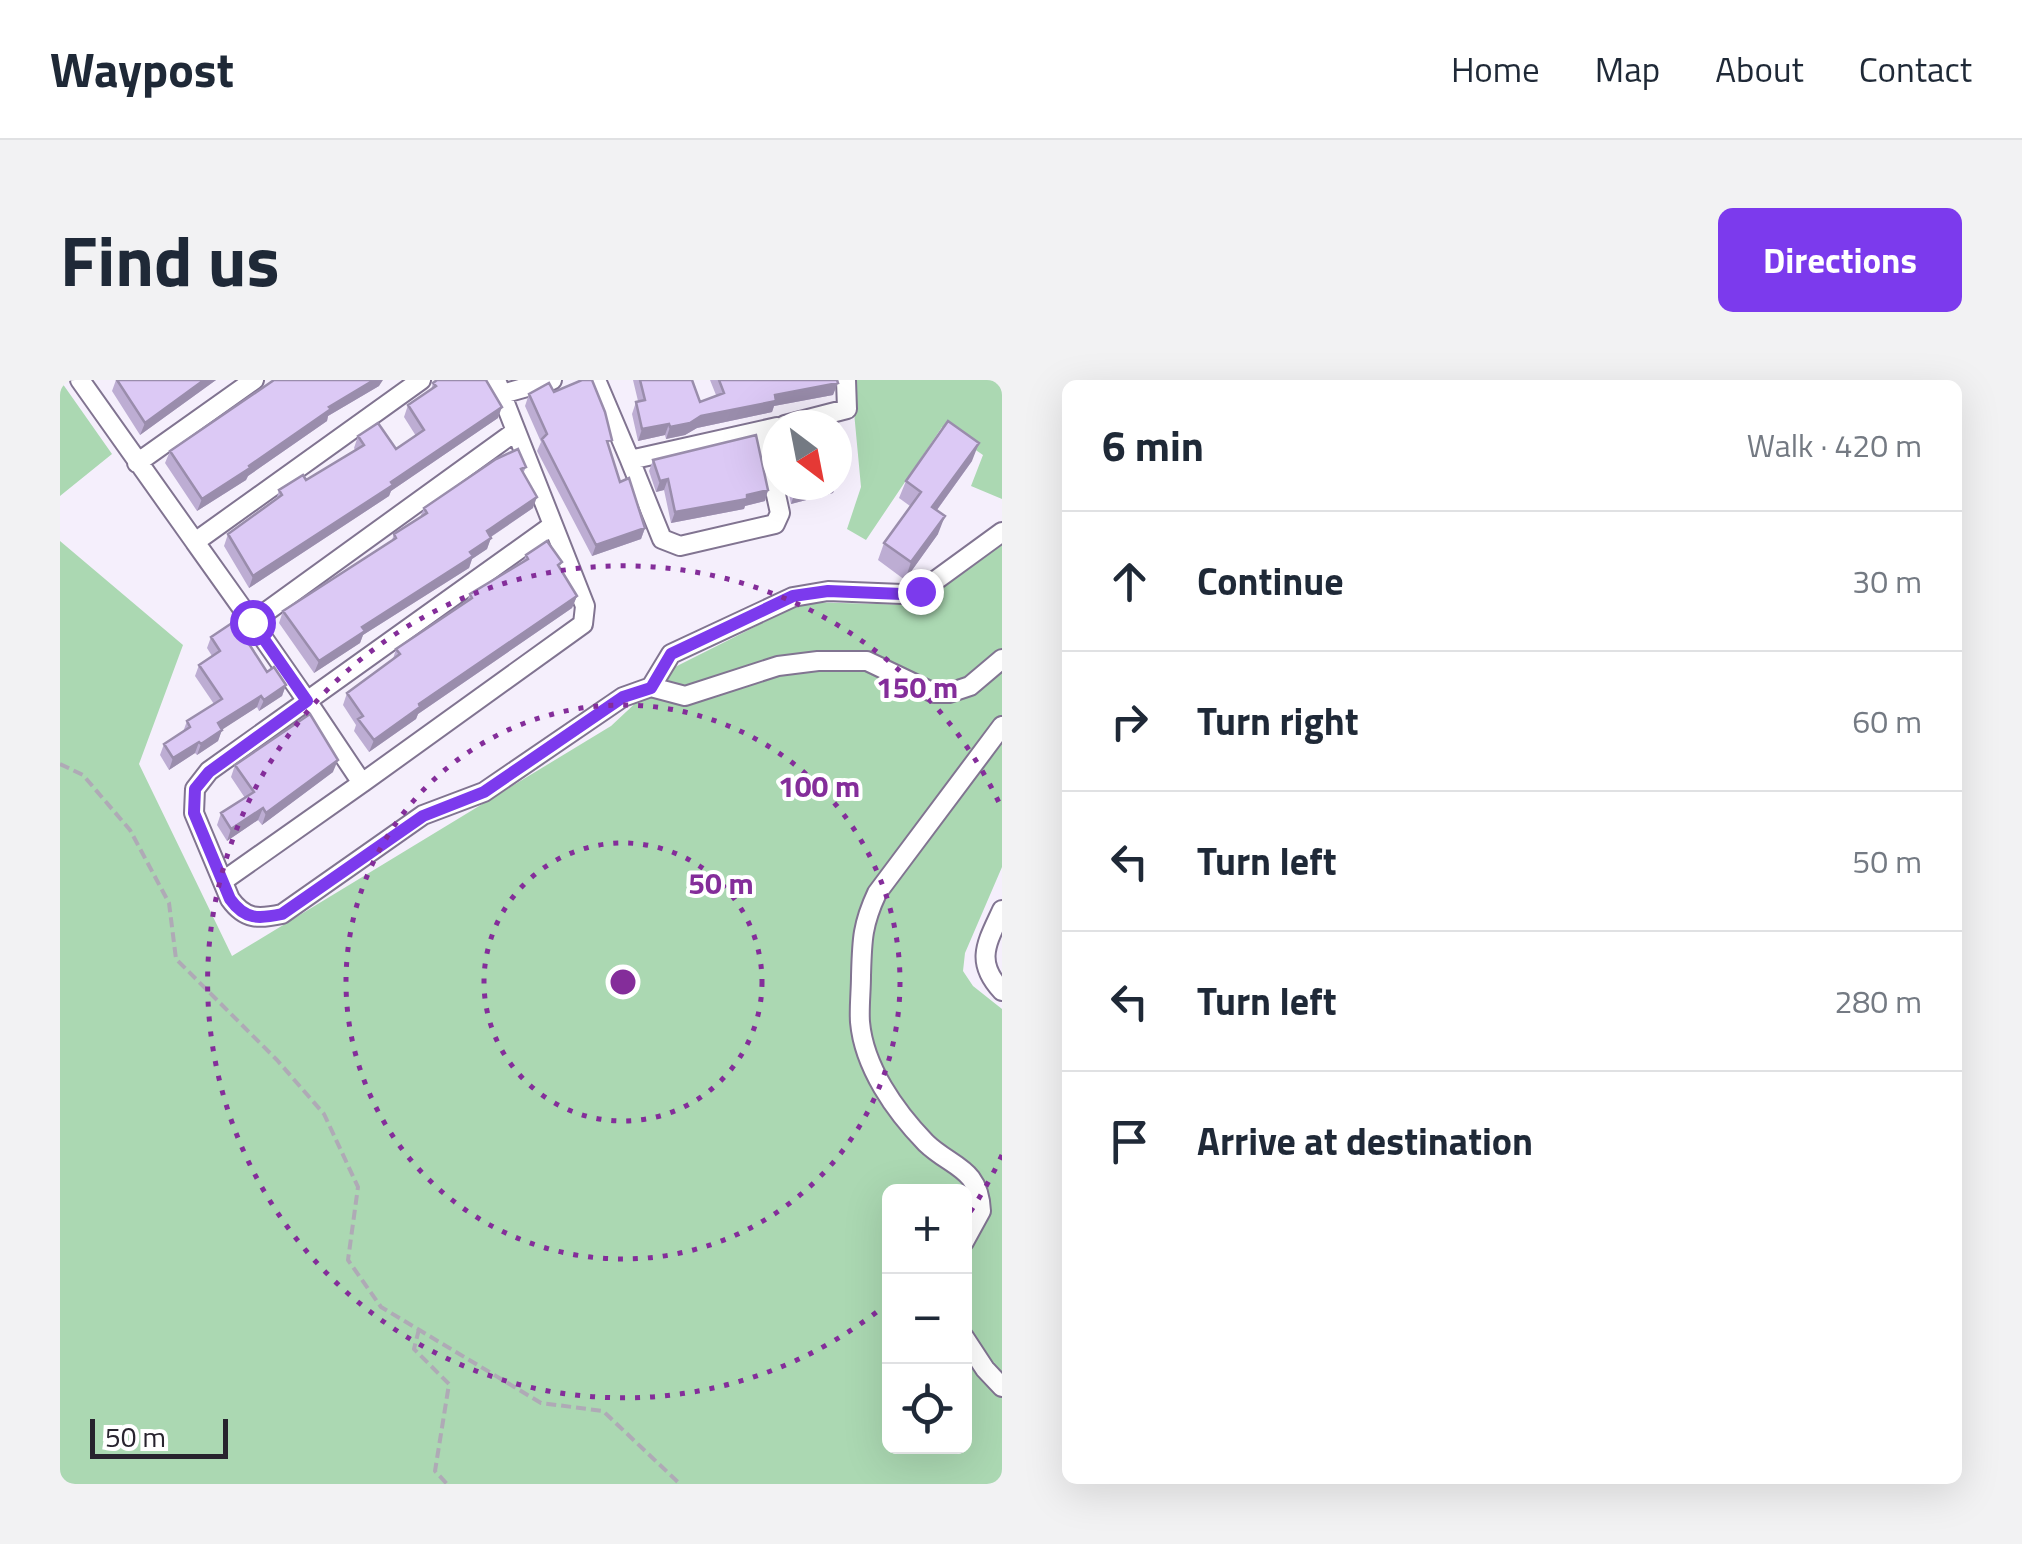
<!DOCTYPE html>
<meta charset="utf-8">
<style>
body{margin:0;font-family:"Titillium Web",sans-serif;background:#f2f2f3;color:#1f2937}
.controls{position:absolute;right:30px;bottom:30px;display:grid;overflow:hidden;border-radius:15px;box-shadow:0 10px 40px #0002}
.controls button{width:90px;height:90px;display:grid;place-items:center;padding:0;border:0;border-bottom:2px solid #e0e1e3;background:#fff;color:#1f2937;font:50px sans-serif}
.compass{position:absolute;left:702px;top:30px;width:90px;height:90px;border-radius:50%;background:#fff;box-shadow:0 10px 40px #0002;rotate:148deg}
.scale{position:absolute;left:30px;bottom:25px;width:138px;box-sizing:border-box;padding-left:10px;border:5px solid #28232e;border-top:0;font-size:28px;line-height:35px;white-space:nowrap;color:#28232e;-webkit-text-stroke:8px #fff;paint-order:stroke}
.stop{position:absolute;width:30px;height:30px;margin:-22px;border:8px solid #7c3aed;border-radius:50%;background:#fff}
.stop.end{background:#7c3aed;border-color:#fff;box-shadow:0 2px 10px #0008}
.list{margin:0;padding:0;list-style:none}
h2{display:flex;justify-content:space-between;align-items:center;height:130px;margin:0;padding:0 40px;font-size:42px}
h2 small{font-size:32px;font-weight:400;color:#747a83}
.list li{display:grid;grid-template-columns:65px 1fr auto;gap:30px;align-items:center;box-sizing:border-box;height:140px;padding:0 40px;border-top:2px solid #e0e1e3}
.list b{display:block;font-size:38px;white-space:nowrap}
.list em{font-size:32px;font-style:normal;color:#747a83}
.icon{flex:none;width:55px;height:55px;fill:none;stroke:currentColor;stroke-width:2;stroke-linecap:round;stroke-linejoin:round}
.map{position:relative;flex:none;width:942px;height:1104px;overflow:hidden;border-radius:15px}
header{display:flex;align-items:center;gap:60px;box-sizing:border-box;height:140px;padding:0 50px;background:#fff;border-bottom:2px solid #e0e1e3}
header strong{font-size:48px}
nav{display:flex;gap:55px;margin-inline-start:auto;font-size:35px}
.intro{display:flex;align-items:center;justify-content:space-between;box-sizing:border-box;height:240px;padding:0 60px}
h1{margin:0;font-size:70px}
.button{padding:25px 45px;border-radius:15px;background:#7c3aed;color:#fff;font-size:35px;font-weight:700}
main{display:flex;gap:60px;padding:0 60px}
aside{flex:1;background:#fff;border-radius:15px;box-shadow:0 10px 40px #0002}
.map>svg:first-child{display:block}
.green{fill:#abd8b2;fill-rule:evenodd}
.lines{fill:none;stroke-linecap:round;stroke-linejoin:round}
.street-casing{stroke:#817491;stroke-width:22}
.path{stroke:#afaab6;stroke-width:4;stroke-dasharray:10 5;stroke-linecap:butt}
.street{stroke:#fff;stroke-width:18}
.wall{fill:#bdadd3}
.shaded-wall{fill:#9a8dac}
.building{fill:#dcc9f5;stroke:#9a8dac;stroke-width:2.5}
.route{stroke:#7c3aed;stroke-width:12}
.ring{fill:none;stroke:#842d9a;stroke-width:5;stroke-dasharray:5 10}
.centre{fill:#842d9a;stroke:#fff;stroke-width:5}
.ring-label{font-size:30px;text-anchor:middle;font-weight:bold;fill:#842d9a;stroke:#fff;stroke-width:8;stroke-linejoin:round;paint-order:stroke}
</style>
<header>
<strong>Waypost</strong>
<nav><a>Home</a><a>Map</a><a>About</a><a>Contact</a></nav>
</header>
<div class="intro"><h1>Find us</h1><a class="button">Directions</a></div>
<main>
<div class="map">
<svg width="942" height="1104" viewBox="0 0 942 1104">
<rect width="100%" height="100%" fill="#f5effc"/>
<path class="green" d="M 0,0 L 52,74 L 0,116 Z
M 791,0 L 942,0 L 942,119 L 911,106 L 923,75 L 882,47 L 806,160 L 787,149 L 801,107 Z
M 0,161 L 123,265 L 79,384 L 172,576 L 551,346 L 613,288 L 744,222 L 854,225 L 942,165 L 942,487 L 905,573 L 903,591 L 913,606 L 942,629 L 942,1104 L 0,1104 ZM 829,812 L 904,812 L 904,1066 L 829,1066 Z"/>
<g class="lines">
<defs>
<path id="street" d="M 20,0 L 135,162 L 361,0
M 536,0 L 570,80 L 717,47
M 442,14 L 492,0
M 725,45 L 787,29 L 786,0
M 570,80 L 602,159 L 620,166 L 715,144 L 720,133 L 702,51
M 77,83 L 194,0
M 135,162 L 192,242 L 456,51 L 436,0
M 192,242 L 247,321 L 149,391 L 135,409 L 134,433 L 170,519 C 185,540 199,539 222,534 L 363,435 L 424,412 L 563,317 L 591,307 L 625,316 L 718,286 L 758,281 L 807,281 L 874,313 L 889,313 L 910,306 L 942,279
M 591,307 L 611,274 L 733,217 L 768,211 L 842,214 L 861,211 L 942,152
M 302,403 L 523,244 L 525,226 L 456,51
M 163,501 L 302,403 L 247,321 L 493,145
M 942,530 C 927,563 914,581 942,611
M 904,862 L 921,831 C 919,787 892,788 866,763 C 835,731 804,687 800,642 C 799,627 801,611 801,596 C 802,561 802,545 817,513 L 942,346
M 904,957 L 925,989 L 942,1007"/>
</defs>
<use href="#street" class="street-casing"/>
<path class="path" d="M 0,384 L 23,395 L 70,450 L 109,523 L 116,579 L 217,680 L 264,734 L 298,807 L 288,880 L 321,927 L 481,1023 L 543,1031 L 620,1104
M 359,949 L 354,969 L 389,1004 L 375,1091 L 387,1104"/>
<use href="#street" class="street"/>
</g>
<path class="wall" d="M 56,0 L 156,0 L 80,55 L 52,11 Z
M 573,0 L 632,0 L 640,22 L 656,15 L 650,0 L 777,0 L 773,15 L 714,26 L 712,32 L 637,48 L 625,55 L 606,59 L 605,55 L 578,61 L 572,34 L 576,22 L 578,21 Z
M 320,2 L 319,6 L 268,36 L 267,41 L 188,96 L 186,100 L 137,131 L 105,83 L 110,71 Z
M 373,3 L 438,38 L 331,111 L 329,116 L 189,208 L 164,166 L 168,154 L 216,120 L 219,110 L 246,100 L 295,70 L 294,68 L 298,56 L 336,69 L 356,56 L 344,37 L 348,25 L 371,10 Z
M 494,12 L 549,68 L 560,102 L 585,148 L 581,159 L 532,176 L 477,71 L 481,62 L 465,26 L 469,14 Z
M 593,80 L 708,110 L 705,121 L 685,126 L 684,129 L 611,143 L 604,110 L 596,112 L 589,91 Z
M 912,81 L 877,130 L 878,154 L 845,200 L 818,180 L 824,163 L 850,126 L 839,118 L 846,101 Z
M 466,87 L 463,94 L 473,128 L 431,157 L 427,169 L 412,179 L 409,188 L 303,255 L 300,263 L 254,293 L 219,243 L 223,231 L 332,160 L 334,154 L 360,137 L 364,128 Z
M 727,105 L 776,105 L 773,113 L 731,124 Z
M 466,175 L 502,182 L 499,188 L 517,216 L 512,228 L 358,334 L 356,339 L 309,372 L 294,351 L 296,345 L 283,325 L 287,313 L 333,279 L 336,269 L 407,221 L 410,214 L 463,182 Z
M 184,256 L 207,292 L 226,305 L 222,316 L 199,331 L 197,327 L 162,349 L 158,361 L 137,375 L 135,373 L 109,390 L 100,375 L 104,364 L 123,352 L 127,341 L 154,324 L 135,296 L 139,285 L 152,276 L 147,268 L 151,257 Z
M 175,385 L 273,392 L 202,445 L 198,440 L 167,461 L 157,445 L 161,433 L 185,418 L 171,397 Z"/>
<path class="shaded-wall" d="M 144,0 L 156,0 L 80,55 L 85,43 Z
M 314,0 L 323,0 L 319,6 L 268,36 L 267,41 L 188,96 L 186,100 L 137,131 L 142,119 L 269,27 Z
M 778,3 L 773,15 L 714,26 L 712,32 L 637,48 L 625,55 L 606,59 L 610,47 L 641,36 L 715,15 Z
M 442,27 L 438,38 L 331,111 L 329,116 L 189,208 L 193,196 Z
M 609,44 L 605,55 L 578,61 L 582,49 Z
M 919,63 L 912,81 L 866,145 L 872,127 Z
M 608,99 L 604,110 L 596,112 L 600,101 Z
M 770,105 L 776,105 L 773,113 L 731,124 L 734,115 Z
M 708,110 L 705,121 L 685,126 L 684,129 L 611,143 L 615,132 Z
M 477,117 L 473,128 L 426,160 L 427,151 Z
M 885,136 L 878,154 L 845,200 L 851,182 Z
M 585,148 L 581,159 L 532,176 L 536,165 Z
M 431,158 L 427,169 L 412,179 L 409,188 L 303,255 L 300,263 L 254,293 L 259,281 L 302,247 Z
M 517,216 L 512,228 L 358,334 L 356,339 L 309,372 L 314,360 L 359,324 Z
M 226,305 L 222,316 L 199,331 L 204,320 Z
M 201,316 L 197,327 L 154,355 L 158,343 Z
M 162,350 L 158,361 L 137,375 L 141,364 Z
M 139,362 L 135,373 L 109,390 L 113,378 Z
M 278,380 L 273,392 L 202,445 L 206,433 Z
M 203,428 L 198,440 L 167,461 L 171,449 Z"/>
<path class="building" d="M 57,0 L 144,0 L 85,43 Z
M 214,0 L 314,0 L 269,27 L 271,29 L 189,86 L 190,88 L 142,119 L 110,71 Z
M 377,0 L 426,0 L 442,27 L 331,102 L 333,105 L 193,196 L 168,154 L 222,115 L 219,110 L 243,95 L 246,100 L 304,65 L 298,56 L 318,43 L 336,69 L 364,50 L 348,25 L 376,6 L 373,3 Z
M 522,0 L 532,0 L 545,32 L 552,60 L 547,61 L 560,102 L 569,98 L 585,148 L 536,165 L 482,59 L 487,54 L 469,14 L 489,3 L 494,12 Z
M 580,0 L 632,0 L 640,22 L 664,13 L 659,0 L 777,0 L 778,3 L 715,15 L 716,21 L 641,36 L 630,43 L 610,47 L 609,44 L 582,49 L 576,22 L 585,20 Z
M 888,41 L 919,63 L 872,127 L 885,136 L 851,182 L 824,163 L 861,112 L 846,101 Z
M 696,55 L 708,110 L 687,115 L 687,119 L 615,132 L 608,99 L 600,101 L 593,80 Z
M 458,69 L 466,87 L 461,89 L 477,117 L 430,149 L 427,151 L 431,158 L 410,172 L 413,176 L 302,247 L 305,251 L 259,281 L 223,231 L 336,158 L 334,154 L 367,133 L 364,128 L 436,79 Z
M 732,105 L 770,105 L 734,115 Z
M 487,161 L 502,182 L 498,185 L 517,216 L 359,324 L 360,327 L 314,360 L 298,339 L 303,336 L 287,313 L 340,274 L 336,269 L 412,218 L 410,214 L 468,179 L 466,175 Z
M 178,239 L 185,251 L 182,253 L 207,292 L 214,287 L 226,305 L 204,320 L 201,316 L 158,343 L 162,350 L 141,364 L 139,362 L 113,378 L 104,364 L 130,347 L 127,341 L 162,319 L 139,285 L 160,271 L 151,257 Z
M 250,334 L 278,380 L 206,433 L 203,428 L 171,449 L 161,433 L 194,412 L 175,385 Z"/>
<g class="lines">
<path class="route" d="M 192,242 L 247,321 L 149,392 L 135,409 L 134,433 L 170,519 C 185,540 199,539 222,534 L 363,436 L 424,412 L 563,317 L 591,308 L 611,274 L 733,216 L 768,211 L 842,214 L 860,211"/>
</g>
<g class="ring">
<circle cx="563" cy="602" r="139"/>
<circle cx="563" cy="602" r="277"/>
<path d="M942 775A416 416 0 0 1 906 838M828 923A416 416 0 1 1 942 429"/>
</g>
<circle cx="563" cy="602" r="15" class="centre"/>
<g class="ring-label">
<text x="857" y="318">150 m</text>
<text x="759" y="417">100 m</text>
<text x="661" y="514">50 m</text>
</g>
</svg>
<div class="controls">
<button>+</button>
<button>−</button>
<button><svg class="icon" aria-label="locate" viewBox="0 0 24 24"><circle cx="12" cy="12" r="6"/><path d="M12 2v4M12 18v4M2 12h4M18 12h4"/></svg></button>
</div>
<svg class="compass" viewBox="-18 -18 36 36"><path d="M0-13l5 13h-10z" fill="#e53935"/><path d="M0 13l5-13h-10z" fill="#747a83"/></svg>
<div class="scale">50 m</div>
<div class="stop" style="left:192px;top:242px"></div>
<div class="stop end" style="left:860px;top:211px"></div>
</div>
<aside>
<h2>6 min<small>Walk · 420 m</small></h2>
<ul class="list">
<li><svg class="icon" aria-label="ahead" viewBox="0 0 24 24"><path d="M12 20V5M6 11l6-6 6 6"/></svg><div><b>Continue</b></div><em>30 m</em></li>
<li><svg class="icon" aria-label="right" viewBox="0 0 24 24"><path d="M7 20v-9h11M14 6l5 5-5 5"/></svg><div><b>Turn right</b></div><em>60 m</em></li>
<li><svg class="icon" aria-label="left" viewBox="0 0 24 24"><path d="M17 20v-9H6M10 6l-5 5 5 5"/></svg><div><b>Turn left</b></div><em>50 m</em></li>
<li><svg class="icon" aria-label="left" viewBox="0 0 24 24"><path d="M17 20v-9H6M10 6l-5 5 5 5"/></svg><div><b>Turn left</b></div><em>280 m</em></li>
<li><svg class="icon" aria-label="arrive" viewBox="0 0 24 24"><path d="M6 21V4h12l-3 4 3 4H6"/></svg><div><b>Arrive at destination</b></div></li>
</ul>
</aside>
</main>
